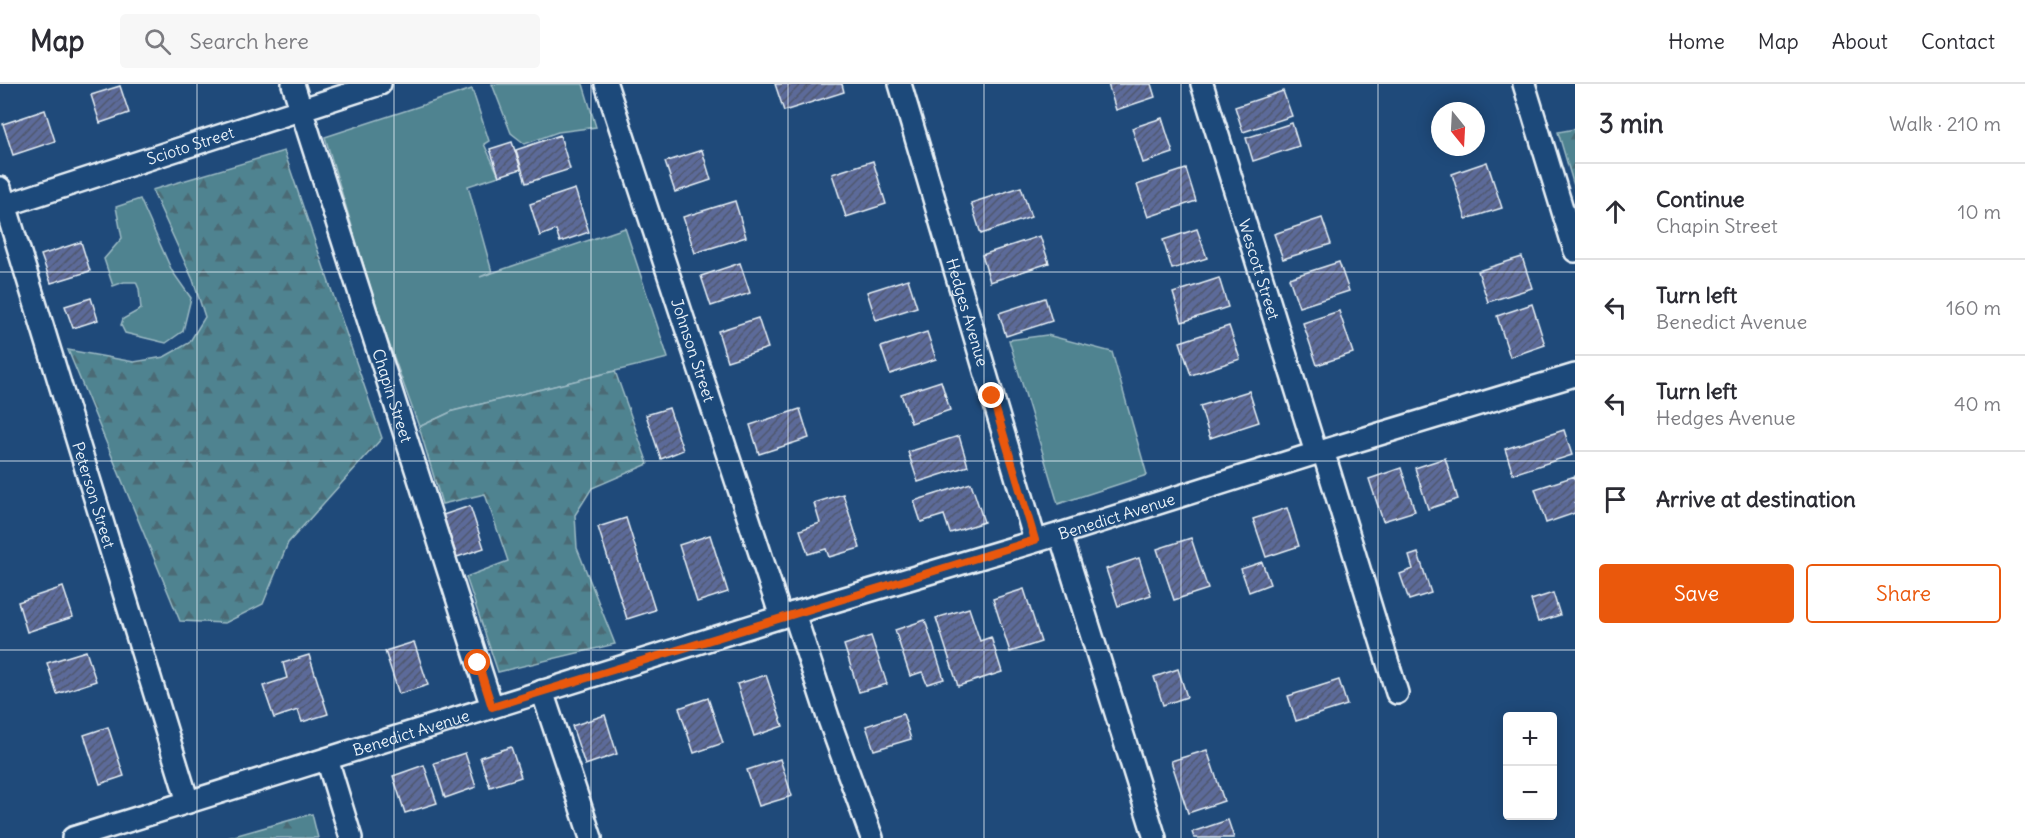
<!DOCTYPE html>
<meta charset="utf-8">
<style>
body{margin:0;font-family:Delius,sans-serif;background:#f7f7f7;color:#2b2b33}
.controls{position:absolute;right:18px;bottom:18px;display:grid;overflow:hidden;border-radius:6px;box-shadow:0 3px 15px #0003}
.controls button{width:54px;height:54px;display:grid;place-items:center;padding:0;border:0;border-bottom:2px solid #e1e1e2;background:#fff;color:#2b2b33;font:30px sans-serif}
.compass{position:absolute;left:1431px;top:18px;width:54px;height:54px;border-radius:50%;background:#fff;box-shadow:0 3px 15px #0003;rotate:162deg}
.stop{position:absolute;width:18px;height:18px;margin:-14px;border:4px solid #ea580c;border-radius:50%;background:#fff}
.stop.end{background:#ea580c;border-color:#fff;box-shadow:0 2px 6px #0008}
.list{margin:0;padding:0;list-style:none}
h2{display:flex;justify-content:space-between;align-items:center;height:78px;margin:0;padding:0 24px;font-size:26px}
h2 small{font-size:20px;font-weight:400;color:#7c7c81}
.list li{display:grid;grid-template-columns:39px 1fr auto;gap:18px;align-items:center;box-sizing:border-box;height:96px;padding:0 24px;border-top:2px solid #e1e1e2}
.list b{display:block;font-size:22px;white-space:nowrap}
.list p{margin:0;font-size:20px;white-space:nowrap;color:#7c7c81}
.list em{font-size:20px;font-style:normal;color:#7c7c81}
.actions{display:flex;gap:12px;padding:18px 24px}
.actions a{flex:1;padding:14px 0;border:2px solid #ea580c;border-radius:6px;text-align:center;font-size:21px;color:#ea580c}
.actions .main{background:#ea580c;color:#fff}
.icon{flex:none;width:33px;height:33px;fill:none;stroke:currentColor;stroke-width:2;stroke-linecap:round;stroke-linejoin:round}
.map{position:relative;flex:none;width:1575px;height:754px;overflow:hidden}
header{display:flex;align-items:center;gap:36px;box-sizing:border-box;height:84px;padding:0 30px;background:#fff;border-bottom:2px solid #e1e1e2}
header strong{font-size:28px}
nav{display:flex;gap:33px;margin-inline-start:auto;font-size:21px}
.search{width:420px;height:54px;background:#f7f7f7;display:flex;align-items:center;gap:15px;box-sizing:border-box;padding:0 21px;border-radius:6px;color:#7c7c81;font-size:22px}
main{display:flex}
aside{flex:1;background:#fff}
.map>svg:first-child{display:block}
.grass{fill:#4f8390;stroke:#9cbac4;stroke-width:1.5}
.forest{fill:url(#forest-firs);stroke:#9cbac4;stroke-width:1.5}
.building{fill:url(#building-hatch);stroke:#e8f1f8;stroke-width:1.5}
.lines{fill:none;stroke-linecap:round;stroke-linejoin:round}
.street-casing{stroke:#e8f1f8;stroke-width:26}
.street{stroke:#1f4a7a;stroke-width:21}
.route{stroke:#ea580c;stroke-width:8}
.grid{fill:none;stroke:#e8f1f8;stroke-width:1.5;stroke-opacity:0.55}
.labels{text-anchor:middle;stroke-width:5;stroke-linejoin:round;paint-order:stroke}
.street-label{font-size:16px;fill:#e8f1f8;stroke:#1f4a7a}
</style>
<header>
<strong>Map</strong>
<div class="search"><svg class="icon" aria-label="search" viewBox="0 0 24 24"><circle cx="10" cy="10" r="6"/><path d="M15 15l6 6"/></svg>Search here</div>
<nav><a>Home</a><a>Map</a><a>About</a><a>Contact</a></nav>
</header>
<main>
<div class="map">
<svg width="1575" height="754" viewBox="0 0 1575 754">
<defs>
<pattern id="forest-firs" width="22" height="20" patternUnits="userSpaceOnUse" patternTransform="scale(1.5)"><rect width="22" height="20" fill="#4f8390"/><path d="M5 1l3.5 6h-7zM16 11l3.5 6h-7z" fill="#4b6b74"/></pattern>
<pattern id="building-hatch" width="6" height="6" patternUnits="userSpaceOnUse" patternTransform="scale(1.5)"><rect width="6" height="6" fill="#5c6b99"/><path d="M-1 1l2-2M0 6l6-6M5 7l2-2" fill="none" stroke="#50586e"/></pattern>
</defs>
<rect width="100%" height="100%" fill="#1f4a7a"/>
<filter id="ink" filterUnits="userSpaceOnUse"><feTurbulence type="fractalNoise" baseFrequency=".0167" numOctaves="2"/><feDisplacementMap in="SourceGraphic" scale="12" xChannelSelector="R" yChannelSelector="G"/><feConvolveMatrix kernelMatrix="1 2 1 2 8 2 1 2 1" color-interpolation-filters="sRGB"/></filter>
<g filter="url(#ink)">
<path class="grass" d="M 492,0 L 583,0 L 596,43 L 558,48 L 525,60 L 511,49 Z
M 472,5 L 489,57 L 484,60 L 499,92 L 468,102 L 492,188 L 480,193 L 625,144 L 668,274 L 453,327 L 419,343 L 378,229 L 325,53 Z
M 140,115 L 172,187 L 191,214 L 183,247 L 166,259 L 125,249 L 121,241 L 123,235 L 141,225 L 139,205 L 136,198 L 124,198 L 113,202 L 104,175 L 122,154 L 116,123 Z
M 1047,251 L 1112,268 L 1147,391 L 1058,420 L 1009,256 Z"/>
<path class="forest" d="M 1575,45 L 1575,105 L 1558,48 Z
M 284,67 L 382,354 L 288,459 L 263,520 L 225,539 L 180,537 L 68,266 L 134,278 L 164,273 L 189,259 L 205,233 L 193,196 L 152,106 Z
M 615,287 L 648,380 L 592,404 L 575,431 L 577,464 L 615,560 L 498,588 L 466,493 L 508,477 L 485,410 L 442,420 L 419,343 L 453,327 Z
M 312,730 L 318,754 L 227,754 Z"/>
<path class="building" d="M 775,0 L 842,0 L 844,8 L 784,27 Z
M 1108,0 L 1151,0 L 1155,13 L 1116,26 Z
M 120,2 L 129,29 L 100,39 L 91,11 Z
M 1283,7 L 1292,32 L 1243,48 L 1235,23 Z
M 45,26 L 55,57 L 13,71 L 3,40 Z
M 1162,34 L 1173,69 L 1143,79 L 1132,44 Z
M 1292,39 L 1299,62 L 1253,77 L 1246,54 Z
M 560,51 L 570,85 L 526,99 L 516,66 Z
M 512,58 L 521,85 L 499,92 L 490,65 Z
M 702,66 L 711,96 L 675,108 L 665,78 Z
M 873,77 L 886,120 L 846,133 L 832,90 Z
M 1487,78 L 1502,124 L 1466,135 L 1452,90 Z
M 1186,85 L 1196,117 L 1148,133 L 1137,101 Z
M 1021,103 L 1031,133 L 981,150 L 971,119 Z
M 575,105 L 589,148 L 560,158 L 556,146 L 540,152 L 530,120 Z
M 735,117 L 746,153 L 695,169 L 683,133 Z
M 1322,134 L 1331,160 L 1283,175 L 1274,150 Z
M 1197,145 L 1207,174 L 1172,185 L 1163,156 Z
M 1040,152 L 1049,179 L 990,198 L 982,171 Z
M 81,158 L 90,187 L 51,199 L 41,171 Z
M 1522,173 L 1532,204 L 1488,218 L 1478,187 Z
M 1339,178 L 1349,207 L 1299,223 L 1289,194 Z
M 740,179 L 750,209 L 711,222 L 701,192 Z
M 1219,194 L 1228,223 L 1182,238 L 1173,209 Z
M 908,195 L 917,223 L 876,236 L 867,208 Z
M 91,214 L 98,236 L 73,244 L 65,222 Z
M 1045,214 L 1052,237 L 1006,252 L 999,229 Z
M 1532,220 L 1545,261 L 1510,273 L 1497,232 Z
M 1339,227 L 1353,269 L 1317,281 L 1303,239 Z
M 758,234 L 768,264 L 727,277 L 718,247 Z
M 1229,242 L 1240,275 L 1191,291 L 1180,258 Z
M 927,248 L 936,275 L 890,290 L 881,263 Z
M 941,297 L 950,326 L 911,339 L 901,310 Z
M 1249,307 L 1259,338 L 1210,354 L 1200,322 Z
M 669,324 L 683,366 L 661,375 L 646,331 Z
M 800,325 L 809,354 L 759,370 L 750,341 Z
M 1564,346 L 1572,371 L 1513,390 L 1505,365 Z
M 959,352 L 968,382 L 918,398 L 908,368 Z
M 1445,374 L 1458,415 L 1428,425 L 1415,384 Z
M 1401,384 L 1415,427 L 1383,437 L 1369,395 Z
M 1575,392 L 1575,429 L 1546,439 L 1535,405 Z
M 971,399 L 984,438 L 950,449 L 944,431 L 921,438 L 914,417 Z
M 843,410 L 860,464 L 829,473 L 826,465 L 808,470 L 800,446 L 820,439 L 814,419 Z
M 470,422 L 484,464 L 457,473 L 443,431 Z
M 1287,424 L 1299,462 L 1266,473 L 1253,435 Z
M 626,434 L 655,526 L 627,535 L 598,443 Z
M 710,451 L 728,508 L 697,518 L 679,461 Z
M 1191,454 L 1208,505 L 1174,516 L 1157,465 Z
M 1418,469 L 1431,509 L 1409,516 L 1400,490 L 1413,485 L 1409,472 Z
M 1139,474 L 1151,511 L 1118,522 L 1106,485 Z
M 1262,478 L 1270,500 L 1249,508 L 1241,485 Z
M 63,503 L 73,533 L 27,548 L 18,518 Z
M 1024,505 L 1041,558 L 1010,568 L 993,515 Z
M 1553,509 L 1560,531 L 1538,538 L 1531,516 Z
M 969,524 L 980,557 L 991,553 L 1002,588 L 958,602 L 936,534 Z
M 925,536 L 944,595 L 927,600 L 922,588 L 910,592 L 895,546 Z
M 871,552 L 887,600 L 859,608 L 844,561 Z
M 414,558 L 428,601 L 399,610 L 385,567 Z
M 86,567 L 96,597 L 57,610 L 47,579 Z
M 309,571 L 328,630 L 302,638 L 298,626 L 274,634 L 263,602 L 287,594 L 283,579 Z
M 1178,585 L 1187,613 L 1163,621 L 1154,593 Z
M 766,591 L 783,642 L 754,652 L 737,600 Z
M 1339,596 L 1347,621 L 1296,637 L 1288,612 Z
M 708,614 L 723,659 L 694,669 L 679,624 Z
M 903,630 L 911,655 L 874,666 L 866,642 Z
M 605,631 L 617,670 L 585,681 L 572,642 Z
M 108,643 L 124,692 L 100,700 L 84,651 Z
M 511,663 L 521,693 L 490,703 L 480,673 Z
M 1207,666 L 1224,717 L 1188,729 L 1171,677 Z
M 465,669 L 476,703 L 445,714 L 434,679 Z
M 780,675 L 792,712 L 759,722 L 747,686 Z
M 424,681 L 437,719 L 405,729 L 393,692 Z
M 1228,736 L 1234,754 L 1194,754 L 1192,748 Z"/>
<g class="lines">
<defs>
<g id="street">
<path id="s1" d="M 293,0 L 492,623"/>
<path id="s2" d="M 606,0 L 781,533"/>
<path id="s3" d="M 900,0 L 1035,456"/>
<path id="s4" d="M 1202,0 L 1316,369"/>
<path d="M 1524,0 L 1575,167"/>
<path id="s5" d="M 0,104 L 188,718"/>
<path id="s6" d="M 0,123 L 380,0"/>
<path d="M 1323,367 L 1397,609"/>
<path d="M 1060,450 L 1155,754"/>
<path d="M 794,529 L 828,633 L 872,754"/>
<path d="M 542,607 L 591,754"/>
<path d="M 327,675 L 351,754"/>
<path id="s7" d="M 73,754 L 781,533 L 1060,450 L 1323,367 L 1575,291"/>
</g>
</defs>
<use href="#street" class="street-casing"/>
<use href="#street" class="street"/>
</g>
</g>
<g class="lines" filter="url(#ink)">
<path class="route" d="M 478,579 L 492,623 L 1035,456 L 992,312"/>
</g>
<path class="grid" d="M 197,0 L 197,754M 394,0 L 394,754M 591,0 L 591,754M 788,0 L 788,754M 984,0 L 984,754M 1181,0 L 1181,754M 1378,0 L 1378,754M 0,188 L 1575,188M 0,377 L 1575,377M 0,566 L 1575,566"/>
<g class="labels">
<g class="street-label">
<text dy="6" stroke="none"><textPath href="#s6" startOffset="200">Scioto Street</textPath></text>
<text dy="6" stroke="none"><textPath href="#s4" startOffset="194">Wescott Street</textPath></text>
<text dy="6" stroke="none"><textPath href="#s3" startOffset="238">Hedges Avenue</textPath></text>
<text dy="6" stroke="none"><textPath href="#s2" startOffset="280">Johnson Street</textPath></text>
<text dy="6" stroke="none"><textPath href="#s1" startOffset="327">Chapin Street</textPath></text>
<text dy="6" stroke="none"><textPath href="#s5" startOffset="321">Peterson Street</textPath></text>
<text dy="6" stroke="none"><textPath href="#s7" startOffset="1092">Benedict Avenue</textPath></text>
<text dy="6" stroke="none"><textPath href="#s7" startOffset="354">Benedict Avenue</textPath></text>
</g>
</g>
</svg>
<div class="controls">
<button>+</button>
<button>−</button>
</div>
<svg class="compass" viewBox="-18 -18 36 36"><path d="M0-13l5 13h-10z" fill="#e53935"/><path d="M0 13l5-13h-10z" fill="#7c7c81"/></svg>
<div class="stop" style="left:478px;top:579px"></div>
<div class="stop end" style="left:992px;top:312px"></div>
</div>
<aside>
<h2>3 min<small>Walk · 210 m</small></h2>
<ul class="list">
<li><svg class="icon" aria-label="ahead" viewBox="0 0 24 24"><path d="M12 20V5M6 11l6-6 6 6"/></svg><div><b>Continue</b><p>Chapin Street</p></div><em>10 m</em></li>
<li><svg class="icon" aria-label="left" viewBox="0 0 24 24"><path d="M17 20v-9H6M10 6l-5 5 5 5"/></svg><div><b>Turn left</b><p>Benedict Avenue</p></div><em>160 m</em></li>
<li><svg class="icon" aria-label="left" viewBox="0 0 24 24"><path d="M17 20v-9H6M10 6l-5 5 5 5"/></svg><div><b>Turn left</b><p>Hedges Avenue</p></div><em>40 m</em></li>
<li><svg class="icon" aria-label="arrive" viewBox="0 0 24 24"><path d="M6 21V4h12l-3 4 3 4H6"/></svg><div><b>Arrive at destination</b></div></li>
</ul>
<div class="actions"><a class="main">Save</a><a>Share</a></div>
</aside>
</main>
